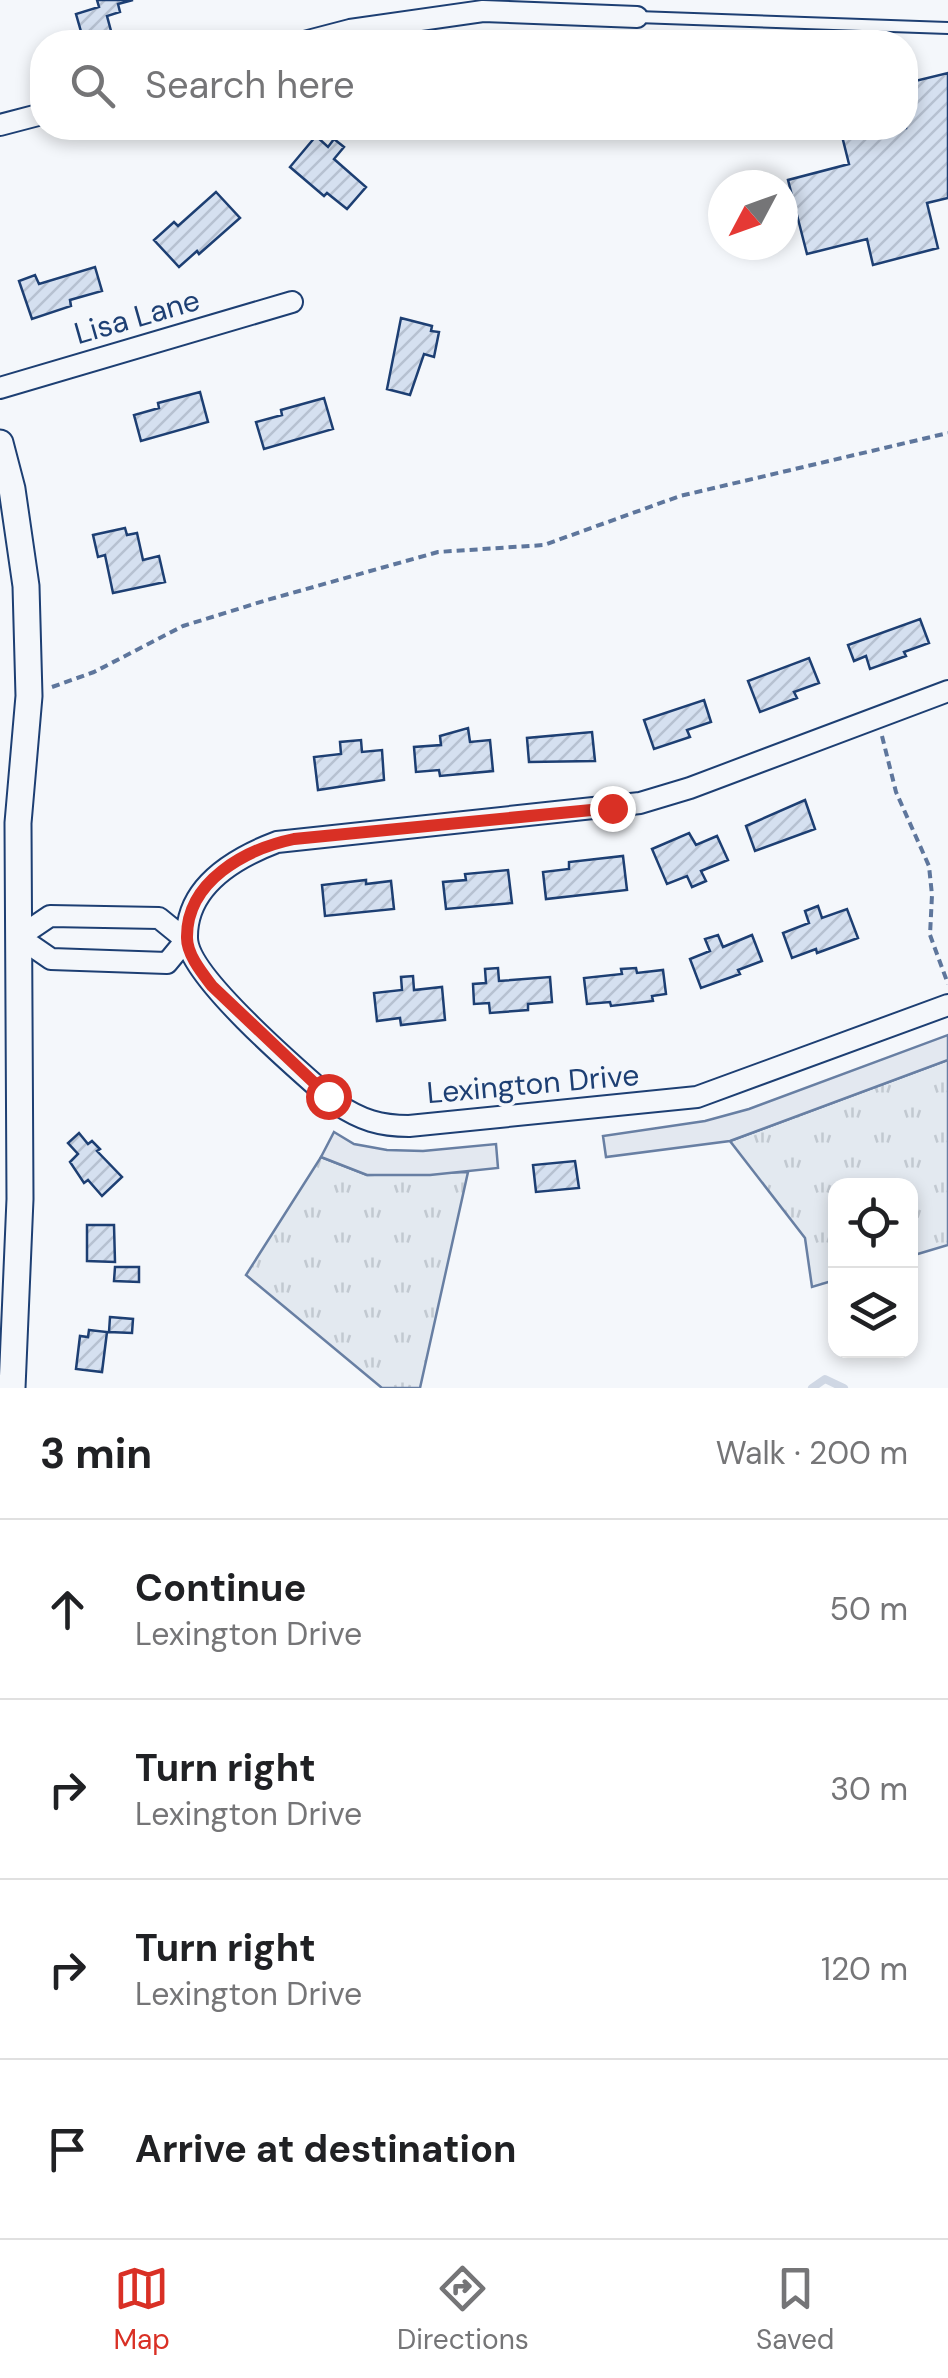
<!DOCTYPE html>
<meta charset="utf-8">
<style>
body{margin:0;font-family:"DM Sans",sans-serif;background:#f2f2f2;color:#202124}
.controls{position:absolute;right:30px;bottom:30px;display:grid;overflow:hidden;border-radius:20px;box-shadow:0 5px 15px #0003}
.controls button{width:90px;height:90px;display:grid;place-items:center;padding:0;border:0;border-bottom:2px solid #e0e0e0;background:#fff;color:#202124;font:50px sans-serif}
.compass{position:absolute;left:708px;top:170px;width:90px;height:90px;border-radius:50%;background:#fff;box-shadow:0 5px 15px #0003;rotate:229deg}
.stop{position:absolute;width:30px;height:30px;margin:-22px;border:8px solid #d93025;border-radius:50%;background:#fff}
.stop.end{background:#d93025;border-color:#fff;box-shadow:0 2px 10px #0008}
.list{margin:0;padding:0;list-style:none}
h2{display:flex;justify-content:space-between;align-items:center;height:130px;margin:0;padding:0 40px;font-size:42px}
h2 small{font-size:32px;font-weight:400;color:#757577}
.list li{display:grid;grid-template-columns:65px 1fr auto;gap:30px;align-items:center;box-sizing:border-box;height:180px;padding:0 40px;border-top:2px solid #e0e0e0}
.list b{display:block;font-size:38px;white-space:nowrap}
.list p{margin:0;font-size:32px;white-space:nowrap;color:#757577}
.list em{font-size:32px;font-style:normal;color:#757577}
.icon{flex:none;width:55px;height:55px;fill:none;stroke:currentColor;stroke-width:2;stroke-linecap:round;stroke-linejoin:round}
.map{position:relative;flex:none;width:948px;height:1388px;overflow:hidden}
.search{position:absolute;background:#fff;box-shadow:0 5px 15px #0003;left:30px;right:30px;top:30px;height:110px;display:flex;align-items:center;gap:25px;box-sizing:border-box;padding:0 35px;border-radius:40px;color:#757577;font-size:38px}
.sheet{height:850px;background:#fff}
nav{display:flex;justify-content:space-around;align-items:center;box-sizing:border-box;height:140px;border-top:2px solid #e0e0e0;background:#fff;font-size:28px;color:#757577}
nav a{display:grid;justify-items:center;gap:5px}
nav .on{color:#d93025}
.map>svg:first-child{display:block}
.grass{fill:url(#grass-tufts);stroke:#687fa3;stroke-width:2.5}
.parking{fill:#e3e8f0;stroke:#687fa3;stroke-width:2.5}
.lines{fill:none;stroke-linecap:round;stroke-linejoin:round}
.stream{stroke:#cfd7e4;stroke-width:8}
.building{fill:url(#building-hatch);stroke:#1d3f73;stroke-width:2.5}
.service-casing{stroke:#1d3f73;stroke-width:14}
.minor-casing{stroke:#1d3f73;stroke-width:24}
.tertiary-casing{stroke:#1d3f73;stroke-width:29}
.path{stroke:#5e769c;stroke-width:4;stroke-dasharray:8 5;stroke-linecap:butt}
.service{stroke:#f4f7fb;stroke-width:10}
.minor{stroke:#f4f7fb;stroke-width:20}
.tertiary{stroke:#f4f7fb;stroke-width:25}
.route{stroke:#d93025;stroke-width:12}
.labels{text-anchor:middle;stroke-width:8;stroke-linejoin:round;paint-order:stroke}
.street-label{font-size:30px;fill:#1d3f73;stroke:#f4f7fb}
</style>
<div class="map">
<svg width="948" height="1388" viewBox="0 0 948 1388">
<defs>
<pattern id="grass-tufts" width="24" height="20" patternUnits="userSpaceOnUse" patternTransform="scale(2.5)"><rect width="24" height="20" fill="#e3e9f0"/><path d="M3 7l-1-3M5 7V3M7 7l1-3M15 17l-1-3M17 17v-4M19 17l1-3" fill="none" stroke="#c2c9d1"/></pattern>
<pattern id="building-hatch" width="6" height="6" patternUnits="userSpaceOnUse" patternTransform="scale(2.5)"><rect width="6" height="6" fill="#d5e0f0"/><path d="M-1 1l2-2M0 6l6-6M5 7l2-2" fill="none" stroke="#b6c1d1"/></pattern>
</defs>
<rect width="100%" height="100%" fill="#f4f7fb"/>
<path class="grass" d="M 948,1060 L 948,1245 L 911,1256 L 910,1186 L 836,1186 L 835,1280 L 812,1287 L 805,1238 L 730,1141 Z
M 321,1157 L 367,1175 L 468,1172 L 420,1388 L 382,1388 L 246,1275 Z"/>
<path class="parking" d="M 948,1035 L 948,1060 L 730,1141 L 606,1157 L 603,1136 L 705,1121 L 749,1109 Z
M 334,1132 L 354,1144 L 387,1150 L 423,1151 L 496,1144 L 498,1168 L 430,1175 L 367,1175 L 321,1157 Z"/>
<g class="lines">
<path class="stream" d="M 812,1388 L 825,1379 L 844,1388"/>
</g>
<path class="building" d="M 97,0 L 133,0 L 118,4 L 120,12 L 107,16 L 114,42 L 84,42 L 76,14 L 99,7 Z
M 948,73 L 948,198 L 927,203 L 938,248 L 873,265 L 867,239 L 807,254 L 788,180 L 849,164 L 840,128 L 906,128 L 906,79 L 907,83 Z
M 316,136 L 328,147 L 334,139 L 344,147 L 334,159 L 366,187 L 347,209 L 327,193 L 324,196 L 290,167 Z
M 216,192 L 240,218 L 199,254 L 197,251 L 179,267 L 154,240 L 174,222 L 178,226 Z
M 95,267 L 102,291 L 70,300 L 71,306 L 32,319 L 19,281 L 35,275 L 39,284 Z
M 401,318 L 432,326 L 431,331 L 439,332 L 434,357 L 424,354 L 410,395 L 387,389 Z
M 200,392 L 208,422 L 141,441 L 134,415 L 159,408 L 158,403 Z
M 324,398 L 333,429 L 264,449 L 256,422 L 282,415 L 281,410 Z
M 125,528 L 127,535 L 137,533 L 143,560 L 159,556 L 165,582 L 113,593 L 105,555 L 98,557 L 93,535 Z
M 920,619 L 929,643 L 904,652 L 906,656 L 870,669 L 866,656 L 854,661 L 848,645 Z
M 809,658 L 819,683 L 794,692 L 797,698 L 760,712 L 748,681 Z
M 704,700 L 711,722 L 687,730 L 690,737 L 654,749 L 644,720 Z
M 468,728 L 470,742 L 490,740 L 493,771 L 440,776 L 439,770 L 416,772 L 414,747 L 441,745 L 440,736 Z
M 592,732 L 595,761 L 529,762 L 527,738 Z
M 361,740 L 362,752 L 382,750 L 384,780 L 318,790 L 314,757 L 341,754 L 340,742 Z
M 805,800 L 815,829 L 755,851 L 746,826 Z
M 689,833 L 696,845 L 717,836 L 728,860 L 701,871 L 706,881 L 692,887 L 687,876 L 667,884 L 652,849 Z
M 623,856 L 627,890 L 546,899 L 543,872 L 569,869 L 569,862 Z
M 508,870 L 512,903 L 446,909 L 443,882 L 466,880 L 465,874 Z
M 366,880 L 366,884 L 391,881 L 394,909 L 325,916 L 322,885 Z
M 818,906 L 822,918 L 847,909 L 858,938 L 817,953 L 816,949 L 792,958 L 783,933 L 809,923 L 805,911 Z
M 718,935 L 723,947 L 752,935 L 762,961 L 738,970 L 740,974 L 701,988 L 690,959 L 710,951 L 705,939 Z
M 498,968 L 499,981 L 550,977 L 552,1002 L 528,1004 L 528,1010 L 490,1013 L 489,1003 L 474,1004 L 473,984 L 486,983 L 485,969 Z
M 636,968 L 637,973 L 663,970 L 666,994 L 652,996 L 653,1001 L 611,1006 L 610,1002 L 587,1004 L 584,978 L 622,974 L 621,969 Z
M 413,976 L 414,990 L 442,987 L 445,1020 L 401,1025 L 400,1018 L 377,1021 L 374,993 L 402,990 L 401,977 Z
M 79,1133 L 88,1144 L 92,1141 L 100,1149 L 97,1151 L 122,1177 L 102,1196 L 88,1180 L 84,1183 L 70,1162 L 78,1154 L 68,1143 Z
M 575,1161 L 579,1188 L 536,1192 L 533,1165 Z
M 87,1225 L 114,1225 L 115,1262 L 87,1261 Z
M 115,1267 L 139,1267 L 139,1282 L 114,1281 Z
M 110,1317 L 133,1319 L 132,1333 L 109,1332 Z
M 89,1330 L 107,1332 L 102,1372 L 76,1369 L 80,1336 L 88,1337 Z"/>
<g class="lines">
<defs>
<path id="service" d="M 637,17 L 948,28"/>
<path id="minor" d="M 304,42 L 350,30 L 483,11 L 637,17
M 0,125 L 42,114
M 0,388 L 292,302
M 948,691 L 690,788 L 640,803 L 277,842 C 235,858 186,886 187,938 C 187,976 306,1077 337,1104 C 361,1120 380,1126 409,1126 L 697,1097 L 948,1005
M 50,916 L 159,918 L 186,940 L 167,963 L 51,959 L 19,937 Z"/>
<path id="tertiary" d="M 0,443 L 12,489 L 26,586 L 29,696 L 18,823 L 20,1199 L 12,1388"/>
</defs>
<use href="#service" class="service-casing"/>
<use href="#minor" class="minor-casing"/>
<use href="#tertiary" class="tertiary-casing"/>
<path class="path" d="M 52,687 L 94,672 L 183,626 L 267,600 L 438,552 L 544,545 L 680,496 L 948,433
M 882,736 L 896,792 L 929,866 L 932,895 L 930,935 L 948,984"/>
<use href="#service" class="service"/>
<use href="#minor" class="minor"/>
<use href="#tertiary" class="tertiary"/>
</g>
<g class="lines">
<path class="route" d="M 328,1096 L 212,986 C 203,974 187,955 187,938 C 186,881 246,849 294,839 L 612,808"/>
</g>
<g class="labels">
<g class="street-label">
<text transform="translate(137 317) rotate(-16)" y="10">Lisa Lane</text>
<text transform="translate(533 1084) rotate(-5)" y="10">Lexington Drive</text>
</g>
</g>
</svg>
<div class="controls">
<button><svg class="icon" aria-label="locate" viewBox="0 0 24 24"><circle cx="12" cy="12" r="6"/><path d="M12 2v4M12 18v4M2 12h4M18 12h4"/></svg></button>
<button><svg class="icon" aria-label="layers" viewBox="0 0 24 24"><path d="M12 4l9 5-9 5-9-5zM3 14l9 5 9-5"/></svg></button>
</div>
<svg class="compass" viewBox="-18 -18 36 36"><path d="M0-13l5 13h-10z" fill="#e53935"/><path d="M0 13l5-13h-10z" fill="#757577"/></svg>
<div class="stop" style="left:328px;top:1096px"></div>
<div class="stop end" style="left:612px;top:808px"></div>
<div class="search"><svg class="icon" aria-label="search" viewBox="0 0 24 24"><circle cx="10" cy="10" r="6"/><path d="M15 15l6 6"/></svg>Search here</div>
</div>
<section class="sheet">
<h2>3 min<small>Walk · 200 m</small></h2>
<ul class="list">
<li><svg class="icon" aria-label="ahead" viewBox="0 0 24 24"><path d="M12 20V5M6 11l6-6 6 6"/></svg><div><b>Continue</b><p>Lexington Drive</p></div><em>50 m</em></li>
<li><svg class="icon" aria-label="right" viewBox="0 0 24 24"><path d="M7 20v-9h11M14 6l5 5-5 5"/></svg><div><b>Turn right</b><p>Lexington Drive</p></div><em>30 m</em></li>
<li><svg class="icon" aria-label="right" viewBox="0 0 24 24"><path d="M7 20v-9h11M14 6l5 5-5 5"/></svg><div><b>Turn right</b><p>Lexington Drive</p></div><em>120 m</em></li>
<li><svg class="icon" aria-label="arrive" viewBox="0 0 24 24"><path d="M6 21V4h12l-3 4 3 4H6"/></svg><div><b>Arrive at destination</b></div></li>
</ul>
</section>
<nav>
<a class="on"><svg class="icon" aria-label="map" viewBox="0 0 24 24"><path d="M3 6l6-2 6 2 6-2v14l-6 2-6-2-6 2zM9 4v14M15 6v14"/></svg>Map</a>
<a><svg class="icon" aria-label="directions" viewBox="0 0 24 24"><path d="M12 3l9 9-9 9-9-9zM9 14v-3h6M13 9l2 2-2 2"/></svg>Directions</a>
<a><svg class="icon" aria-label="saved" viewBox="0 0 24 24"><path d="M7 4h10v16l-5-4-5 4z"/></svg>Saved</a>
</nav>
